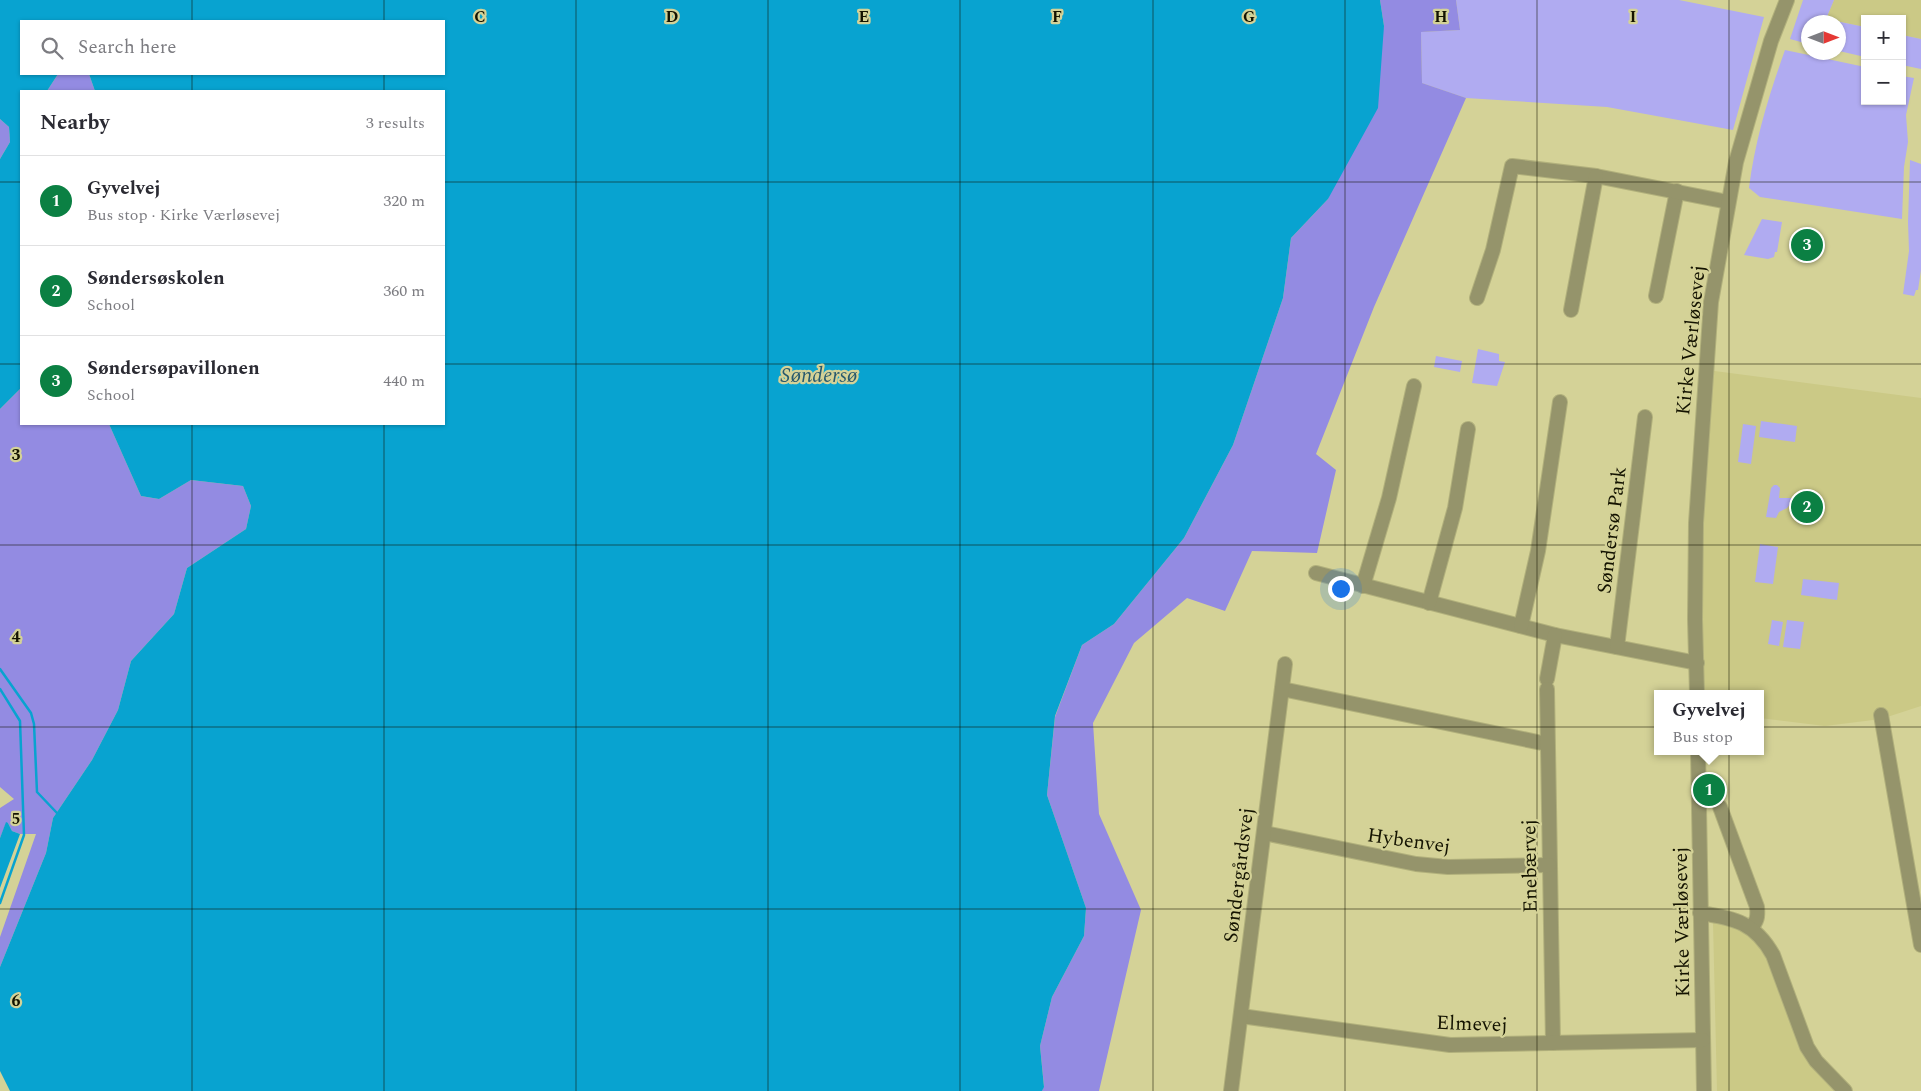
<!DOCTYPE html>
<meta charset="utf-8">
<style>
body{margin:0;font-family:Spectral,serif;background:#f7f7f7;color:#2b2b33}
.controls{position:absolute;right:15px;top:15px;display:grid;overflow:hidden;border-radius:0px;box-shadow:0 1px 4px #0004}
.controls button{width:45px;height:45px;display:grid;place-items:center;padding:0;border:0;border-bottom:1px solid #e1e1e2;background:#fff;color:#2b2b33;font:25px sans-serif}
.compass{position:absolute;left:1801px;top:15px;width:45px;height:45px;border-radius:50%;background:#fff;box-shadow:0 1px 4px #0004;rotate:90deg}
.you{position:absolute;left:1340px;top:588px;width:18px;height:18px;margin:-12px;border:4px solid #fff;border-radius:50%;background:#1a73e8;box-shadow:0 0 0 8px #1a73e833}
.badge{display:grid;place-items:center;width:32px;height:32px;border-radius:50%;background:#0b8043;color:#fff;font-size:16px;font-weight:700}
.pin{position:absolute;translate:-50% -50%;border:2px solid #fff;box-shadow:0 1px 5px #0006}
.popup{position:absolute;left:1654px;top:690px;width:110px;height:65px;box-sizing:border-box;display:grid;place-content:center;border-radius:0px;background:#fff;filter:drop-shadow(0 1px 4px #0005);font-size:16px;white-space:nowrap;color:#7c7c81}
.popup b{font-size:19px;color:#2b2b33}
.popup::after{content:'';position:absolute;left:50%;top:100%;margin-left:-10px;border:10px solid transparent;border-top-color:#fff}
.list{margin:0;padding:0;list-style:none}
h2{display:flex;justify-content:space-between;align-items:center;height:65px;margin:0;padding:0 20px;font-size:21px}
h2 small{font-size:16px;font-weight:400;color:#7c7c81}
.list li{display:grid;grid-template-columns:32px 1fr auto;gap:15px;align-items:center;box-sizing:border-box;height:90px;padding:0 20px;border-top:1px solid #e1e1e2}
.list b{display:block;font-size:19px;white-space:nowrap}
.list p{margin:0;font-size:16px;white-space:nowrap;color:#7c7c81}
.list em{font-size:16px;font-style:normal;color:#7c7c81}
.icon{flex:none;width:28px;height:28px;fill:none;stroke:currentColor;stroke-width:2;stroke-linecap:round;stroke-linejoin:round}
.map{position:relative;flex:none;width:1921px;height:1091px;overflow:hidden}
.search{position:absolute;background:#fff;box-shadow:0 1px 4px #0004;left:20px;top:20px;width:425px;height:55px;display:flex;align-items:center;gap:12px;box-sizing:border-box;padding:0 18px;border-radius:0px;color:#7c7c81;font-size:19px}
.panel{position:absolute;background:#fff;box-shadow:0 1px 4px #0004;left:20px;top:90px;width:425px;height:335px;border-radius:0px}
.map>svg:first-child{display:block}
</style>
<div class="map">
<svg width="1921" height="1091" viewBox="0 0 1921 1091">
<rect width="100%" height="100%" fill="#d4d297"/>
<!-- built -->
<g fill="#cbc986">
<polygon points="1834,0 1921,0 1921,39 1902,35 1902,19 1865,19 1865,27 1826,19"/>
<polygon points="1699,369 1921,398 1921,706 1881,719 1825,726 1760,718 1760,694 1697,694 1697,446"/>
<polygon points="1713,922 1729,924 1750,934 1769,958 1836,1091 1717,1091"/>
</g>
<!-- green -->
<g fill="#b0abf1">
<polygon points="1456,0 1679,0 1764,17 1733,130 1607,107 1466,98 1422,83 1421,32 1460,30"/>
<polygon points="1803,0 1834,0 1826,19 1865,27 1865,57 1839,51 1838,22 1808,22 1808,44 1790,39"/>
<polygon points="1902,35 1921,39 1921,69 1902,65"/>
<path d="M 1785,50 L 1865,67 L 1865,101 L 1902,101 L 1902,76 L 1914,78 L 1906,115 L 1908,142 L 1904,167 L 1902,219 L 1760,197 L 1749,188 C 1755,140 1769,95 1785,50 Z"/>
<polygon points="1910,160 1921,164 1921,270 1918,290 1916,290 1914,296 1903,294 1909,251 1908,222"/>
<polygon points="1762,219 1782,222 1777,252 1775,252 1774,257 1768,259 1744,255"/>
<polygon points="1478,349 1499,354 1499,361 1505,362 1497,386 1472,383"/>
<polygon points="1436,356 1462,361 1460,372 1434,367"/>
<polygon points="1761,421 1797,426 1795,442 1759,437"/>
<polygon points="1743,424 1756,426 1751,464 1738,462"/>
<polygon points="1774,485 1777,485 1780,488 1779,498 1791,498 1792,502 1787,508 1779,512 1776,518 1766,517 1771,488"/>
<polygon points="1760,544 1778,547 1773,584 1755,582"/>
<polygon points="1803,579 1839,583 1837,600 1801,595"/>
<polygon points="1772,620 1783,622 1779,646 1768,644"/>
<polygon points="1787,620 1804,622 1800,649 1783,647"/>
</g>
<!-- forest -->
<g fill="#938be2">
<polygon points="1380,0 1456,0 1460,30 1421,32 1422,83 1466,98 1374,307 1316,454 1336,470 1317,553 1252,551 1225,611 1187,598 1134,643 1093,723 1099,814 1141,910 1099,1091 1042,1091 1044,1086 1040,1046 1052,997 1084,936 1086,908 1047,795 1055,717 1082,645 1114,624 1184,538 1233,445 1283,298 1291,238 1328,199 1384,26"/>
<polygon points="58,74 89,74 95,91 47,91"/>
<polygon points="0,119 9,127 10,142 0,159"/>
<polygon points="21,388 21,424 109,424 141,496 159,499 191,480 243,486 251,506 246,529 187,568 174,614 131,661 118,710 92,760 53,818 46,853 0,967 0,937 36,834 20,834 12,831 8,823 6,823 0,838 0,808 14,799 0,787 0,409"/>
</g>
<!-- water -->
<g fill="#08a3d0">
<polygon points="0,0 1380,0 1384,26 1378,108 1328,199 1291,238 1283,298 1233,445 1184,538 1114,624 1082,645 1055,716 1047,795 1086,908 1084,936 1052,997 1040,1046 1044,1087 1042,1091 10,1091 0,1071 0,967 46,853 53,818 92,760 118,710 131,661 174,614 187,568 246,529 251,506 243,486 191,480 159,499 141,496 109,424 444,424 444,91 95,91 89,74 444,74 444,21 21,21 21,74 58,74 47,91 21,91 21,388 0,409 0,159 10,142 9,127 0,119"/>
<polygon points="6,822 8,823 12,831 20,834 0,888 0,838"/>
</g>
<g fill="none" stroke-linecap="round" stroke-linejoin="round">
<!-- stream -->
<g stroke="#08a3d0" stroke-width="2.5">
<polyline points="0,669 31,713 34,724 37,792 57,813"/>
<polyline points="0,689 20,721 24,835 0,903"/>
</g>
<defs>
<g id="minor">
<polyline points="1656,296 1677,191"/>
<polyline points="1477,298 1493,250 1512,166 1596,176 1728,202"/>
<polyline points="1571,310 1596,176"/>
<polyline points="1316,573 1555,635 1697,663"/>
<polyline points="1363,586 1389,498 1414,386"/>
<polyline points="1429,603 1455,508 1468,429"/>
<polyline points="1521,626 1538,551 1560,402"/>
<polyline points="1617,647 1645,417"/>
<polyline points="1547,679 1555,635"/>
<polyline points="1282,689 1547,744"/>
<polyline points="1547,689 1553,1043"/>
<polyline points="1697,694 1695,619 1696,523 1711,302 1736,162 1771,41 1787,0"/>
<polyline points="1881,715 1921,945"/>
<polyline points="1698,751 1704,1091"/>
<path d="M 1720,807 L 1757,907 C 1758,917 1757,921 1751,928"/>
<polyline points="1264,833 1416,864 1448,867 1549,865"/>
<path d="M 1700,913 C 1735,918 1755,923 1773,955 L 1807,1047 L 1816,1061 L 1845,1091"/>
<polyline points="1241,1016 1450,1045 1703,1040"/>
<polyline points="1231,1091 1285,664"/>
</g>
</defs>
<!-- minor casing -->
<use href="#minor" stroke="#b1b07c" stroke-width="16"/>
<!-- minor -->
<use href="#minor" stroke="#95946b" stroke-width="14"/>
</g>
<!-- grid -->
<path fill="none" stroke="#141300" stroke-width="1" stroke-opacity="0.55" d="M 192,0 L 192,21M 384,0 L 384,21M 576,0 L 576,1091M 768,0 L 768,1091M 960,0 L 960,1091M 1153,0 L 1153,1091M 1345,0 L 1345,1091M 1537,0 L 1537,1091M 1729,0 L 1729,1091M 192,74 L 192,91M 384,74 L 384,91M 0,182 L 21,182M 444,182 L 1921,182M 0,364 L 21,364M 444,364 L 1921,364M 192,424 L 192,1091M 384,424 L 384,1091M 0,545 L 1921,545M 0,727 L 1921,727M 0,909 L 1921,909"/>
<g text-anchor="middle" stroke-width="4.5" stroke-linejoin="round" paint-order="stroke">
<!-- street labels -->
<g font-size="20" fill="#141300" stroke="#d4d297">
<text transform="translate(1690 340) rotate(-84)" y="7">Kirke Værløsevej</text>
<text transform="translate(1611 530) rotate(-83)" y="7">Søndersø Park</text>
<text transform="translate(1409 840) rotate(8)" y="7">Hybenvej</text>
<text transform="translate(1529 866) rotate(-91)" y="7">Enebærvej</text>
<text transform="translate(1238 875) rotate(-83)" y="7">Søndergårdsvej</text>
<text transform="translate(1681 922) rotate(-91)" y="7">Kirke Værløsevej</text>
<text transform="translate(1472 1023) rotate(2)" y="7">Elmevej</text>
</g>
<!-- water labels -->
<g font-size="21" font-style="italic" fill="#27596d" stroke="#d4d297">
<text x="819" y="382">Søndersø</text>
</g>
</g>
<g font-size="16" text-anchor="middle" font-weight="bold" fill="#141300" stroke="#d4d297" stroke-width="4.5" stroke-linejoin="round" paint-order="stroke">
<text x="480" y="22">C</text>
<text x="672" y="22">D</text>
<text x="864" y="22">E</text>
<text x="1057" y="22">F</text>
<text x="1249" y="22">G</text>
<text x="1441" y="22">H</text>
<text x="1633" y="22">I</text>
<text x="16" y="460">3</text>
<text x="16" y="642">4</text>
<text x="16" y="824">5</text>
<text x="16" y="1006">6</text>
</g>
</svg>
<div class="controls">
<button>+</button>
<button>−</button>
</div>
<svg class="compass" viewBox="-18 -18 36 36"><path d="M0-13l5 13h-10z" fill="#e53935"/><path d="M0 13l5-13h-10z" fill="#7c7c81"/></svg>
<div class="you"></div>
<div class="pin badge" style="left:1709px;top:790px">1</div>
<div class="popup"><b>Gyvelvej</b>Bus stop</div>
<div class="pin badge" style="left:1807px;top:507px">2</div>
<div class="pin badge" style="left:1807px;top:245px">3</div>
<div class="search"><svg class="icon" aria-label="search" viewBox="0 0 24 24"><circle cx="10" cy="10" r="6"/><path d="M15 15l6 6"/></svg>Search here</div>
<section class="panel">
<h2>Nearby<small>3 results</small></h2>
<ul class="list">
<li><span class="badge">1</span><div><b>Gyvelvej</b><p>Bus stop · Kirke Værløsevej</p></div><em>320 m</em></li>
<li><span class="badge">2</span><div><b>Søndersøskolen</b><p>School</p></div><em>360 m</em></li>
<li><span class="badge">3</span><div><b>Søndersøpavillonen</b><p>School</p></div><em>440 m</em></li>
</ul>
</section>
</div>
